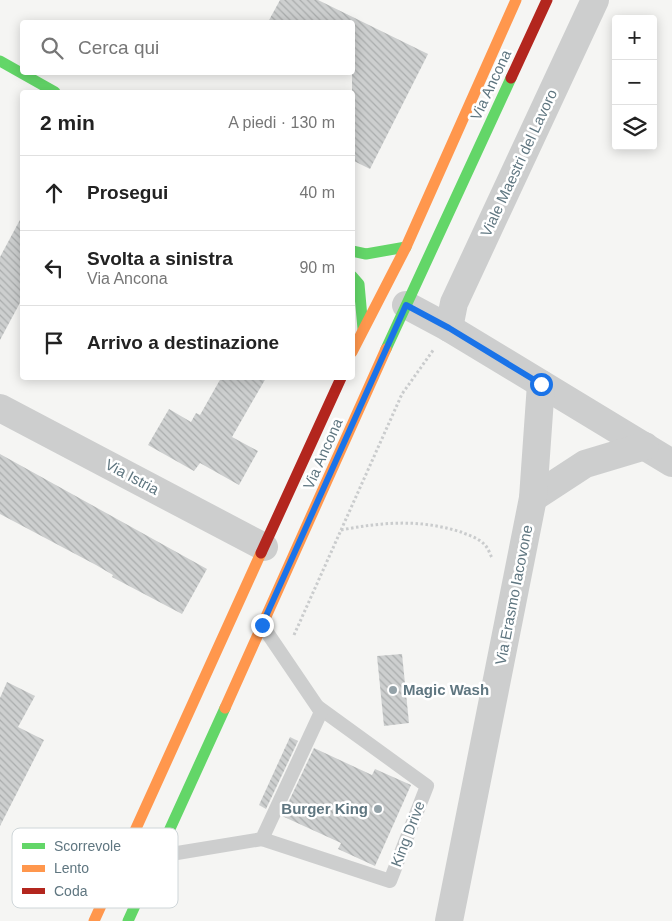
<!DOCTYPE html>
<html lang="it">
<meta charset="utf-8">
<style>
body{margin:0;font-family:Helvetica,sans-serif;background:#f2f2f2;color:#222}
.controls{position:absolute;right:15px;top:15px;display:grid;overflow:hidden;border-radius:5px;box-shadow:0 2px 12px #0003}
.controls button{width:45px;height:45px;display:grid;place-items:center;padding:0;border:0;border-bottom:1px solid #e0e0e0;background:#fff;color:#222;font:25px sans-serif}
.stop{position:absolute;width:15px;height:15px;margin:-11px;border:4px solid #1a73e8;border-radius:50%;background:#fff}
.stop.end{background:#1a73e8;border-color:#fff;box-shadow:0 1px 5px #0008}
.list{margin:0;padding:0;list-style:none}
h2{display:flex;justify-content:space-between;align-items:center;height:65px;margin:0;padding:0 20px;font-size:21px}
h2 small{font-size:16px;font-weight:400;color:#767676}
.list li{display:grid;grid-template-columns:32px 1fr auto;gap:15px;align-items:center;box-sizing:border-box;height:75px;padding:0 20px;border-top:1px solid #e0e0e0}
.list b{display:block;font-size:19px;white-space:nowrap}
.list p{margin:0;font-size:16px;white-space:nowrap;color:#767676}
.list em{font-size:16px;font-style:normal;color:#767676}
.icon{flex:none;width:28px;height:28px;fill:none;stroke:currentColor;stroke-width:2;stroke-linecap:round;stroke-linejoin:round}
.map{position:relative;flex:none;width:672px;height:921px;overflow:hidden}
.search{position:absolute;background:#fff;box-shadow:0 2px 12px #0003;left:20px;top:20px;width:335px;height:55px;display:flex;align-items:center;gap:12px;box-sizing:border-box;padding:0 18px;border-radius:5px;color:#767676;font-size:19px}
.panel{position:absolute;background:#fff;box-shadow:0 2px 12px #0003;left:20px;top:90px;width:335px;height:290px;border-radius:5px}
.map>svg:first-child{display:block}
</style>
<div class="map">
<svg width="672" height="921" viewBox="0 0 672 921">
<defs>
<pattern id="building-back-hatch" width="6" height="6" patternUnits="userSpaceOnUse" patternTransform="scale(1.25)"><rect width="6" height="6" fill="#cdcfcf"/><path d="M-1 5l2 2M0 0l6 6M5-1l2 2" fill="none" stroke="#aaadad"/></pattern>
</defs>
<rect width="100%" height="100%" fill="#f5f5f3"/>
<!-- building -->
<g fill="url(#building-back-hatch)">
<polygon points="280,0 318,0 428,54 370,169 352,160 352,22 268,22"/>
<polygon points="22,216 22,299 0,340 0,257"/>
<polygon points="221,378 266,378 232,437 258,451 239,485 200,463 194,471 148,445 169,409 191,422 196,413 200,415"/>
<polygon points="0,454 207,569 182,614 112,577 113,575 96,565 0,514"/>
<polygon points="402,654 409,723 384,726 377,656"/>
<polygon points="7,682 35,696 18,727 44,740 0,826 0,698"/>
<polygon points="290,737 298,741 266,809 259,805"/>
<polygon points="314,748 372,775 375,769 411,785 375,866 338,849 341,843 282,816"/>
</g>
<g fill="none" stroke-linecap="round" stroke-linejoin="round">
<!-- path -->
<g stroke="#cacccd" stroke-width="3" stroke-dasharray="2.5 2.5" stroke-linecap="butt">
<path d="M 341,530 C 383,522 420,519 461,532 C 468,535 479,538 485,545 C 488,548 490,554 492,558"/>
<polyline points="294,635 402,394 434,349"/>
</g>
<!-- lane -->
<g stroke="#cdcece" stroke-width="14">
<polyline points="262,839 390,881 427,786 318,707"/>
<polyline points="159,856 262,839 321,712 262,625"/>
</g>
<!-- street -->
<g stroke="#cdcece" stroke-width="28">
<polyline points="406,305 449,328 672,463"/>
<polyline points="449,328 454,303 595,0"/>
<polyline points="0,408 264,547"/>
<polyline points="533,498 585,464 645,446"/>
<polyline points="449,921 533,498 541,384"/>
</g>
<!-- fast -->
<g stroke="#63d668" stroke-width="11">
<polyline points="0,61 55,92"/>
<polyline points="352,251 366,254 406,247"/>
<polyline points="352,276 359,284 363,329"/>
<polyline points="386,349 511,78"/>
<polyline points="128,921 225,708"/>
</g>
<!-- slow -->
<g stroke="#ff974d" stroke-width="11">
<polyline points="352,352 406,247 516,0"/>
<polyline points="225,708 386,349"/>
<polyline points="94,921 261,553"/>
</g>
<!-- jam -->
<g stroke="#b3261e" stroke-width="11">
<polyline points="511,78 547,0"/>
<polyline points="261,553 341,378"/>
</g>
</g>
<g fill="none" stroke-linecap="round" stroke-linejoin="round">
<!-- route -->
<polyline stroke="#1a73e8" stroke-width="6" points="262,625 406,305 449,328 541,384"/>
</g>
<!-- markers -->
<g fill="#94a2a8" stroke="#fff" stroke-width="2">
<circle cx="393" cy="690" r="5"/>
<circle cx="378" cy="809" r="5"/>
</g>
<g text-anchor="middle" stroke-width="5" stroke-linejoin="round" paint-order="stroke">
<!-- street labels -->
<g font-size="15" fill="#5f7680" stroke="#fff">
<text transform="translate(491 85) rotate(-65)" y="5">Via Ancona</text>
<text transform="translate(519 163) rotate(-65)" y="5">Viale Maestri del Lavoro</text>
<text transform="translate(323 454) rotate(-66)" y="5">Via Ancona</text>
<text transform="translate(132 477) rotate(28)" y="5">Via Istria</text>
<text transform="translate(514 595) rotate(-79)" y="5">Via Erasmo Iacovone</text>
<text transform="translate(408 834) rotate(-69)" y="5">King Drive</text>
</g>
<!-- poi labels -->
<g font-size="15" font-weight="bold" fill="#5f7680" stroke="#fff" text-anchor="start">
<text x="403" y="695">Magic Wash</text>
<text x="368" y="814" text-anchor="end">Burger King</text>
</g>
</g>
<!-- legend -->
<rect x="12" y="828" width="166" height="80" rx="8" fill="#fff" stroke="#cfd6d9" stroke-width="1"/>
<rect x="22" y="843" width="23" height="6" fill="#63d668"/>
<rect x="22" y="865" width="23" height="7" fill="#ff974d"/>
<rect x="22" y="888" width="23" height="6" fill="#b3261e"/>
<g font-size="14" fill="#5f7680">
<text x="54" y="851">Scorrevole</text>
<text x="54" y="873">Lento</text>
<text x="54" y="896">Coda</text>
</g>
</svg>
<div class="controls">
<button>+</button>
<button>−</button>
<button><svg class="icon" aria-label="layers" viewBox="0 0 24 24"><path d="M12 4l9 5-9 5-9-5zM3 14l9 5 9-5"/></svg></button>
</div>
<div class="stop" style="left:541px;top:384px"></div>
<div class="stop end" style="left:262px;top:625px"></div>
<div class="search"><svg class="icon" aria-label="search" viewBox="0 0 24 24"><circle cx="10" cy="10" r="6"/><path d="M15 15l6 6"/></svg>Cerca qui</div>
<section class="panel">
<h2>2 min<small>A piedi · 130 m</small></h2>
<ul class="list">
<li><svg class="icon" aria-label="ahead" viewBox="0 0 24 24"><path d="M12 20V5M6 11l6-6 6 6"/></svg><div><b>Prosegui</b></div><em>40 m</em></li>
<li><svg class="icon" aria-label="left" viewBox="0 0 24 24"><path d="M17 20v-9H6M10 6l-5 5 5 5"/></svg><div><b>Svolta a sinistra</b><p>Via Ancona</p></div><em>90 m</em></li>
<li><svg class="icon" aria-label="arrive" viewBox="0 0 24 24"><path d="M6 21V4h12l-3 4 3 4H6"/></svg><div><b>Arrivo a destinazione</b></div></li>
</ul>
</section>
</div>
